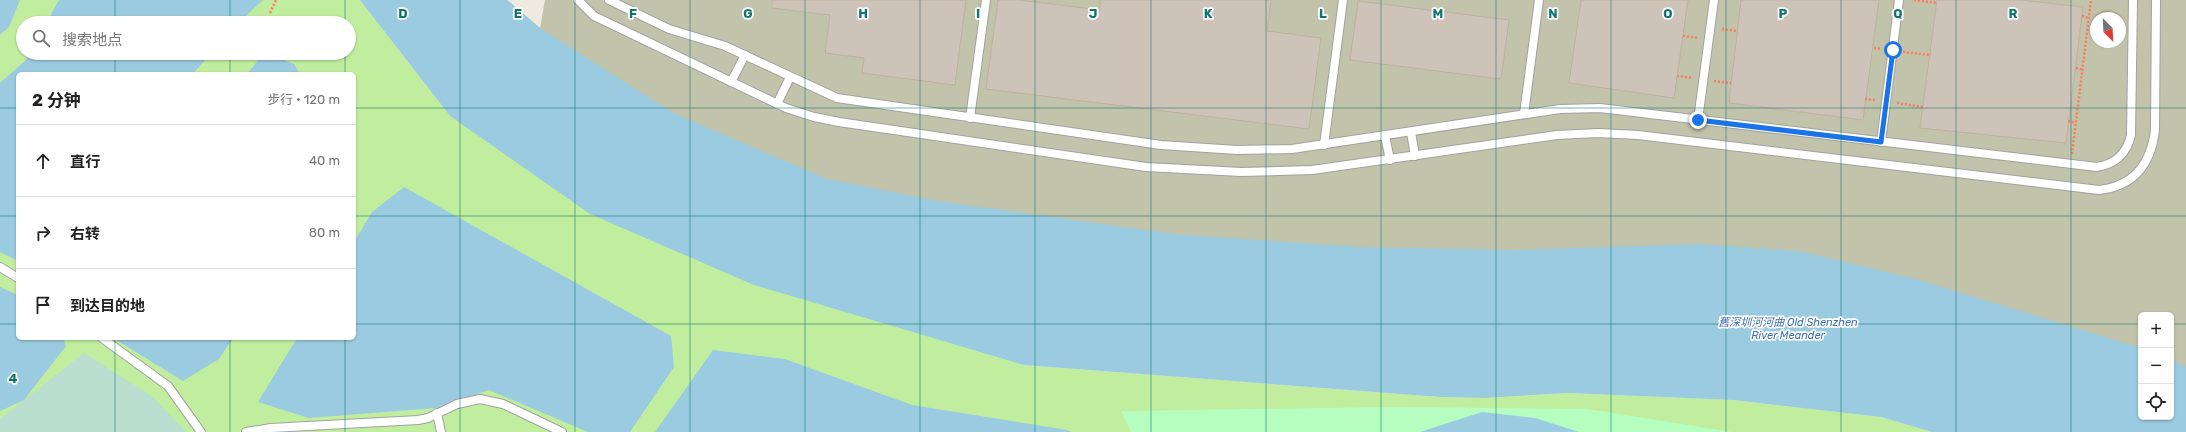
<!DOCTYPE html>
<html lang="zh">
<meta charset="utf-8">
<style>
body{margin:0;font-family:Rubik,"Noto Sans SC",sans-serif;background:#f6f6f6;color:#222}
.controls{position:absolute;right:12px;bottom:12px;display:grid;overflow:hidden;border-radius:6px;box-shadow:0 1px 3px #0004}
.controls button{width:36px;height:36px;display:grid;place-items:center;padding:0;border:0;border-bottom:1px solid #e0e0e0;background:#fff;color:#222;font:20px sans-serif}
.compass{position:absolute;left:2090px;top:12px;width:36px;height:36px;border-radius:50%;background:#fff;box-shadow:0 1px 3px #0004;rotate:156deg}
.stop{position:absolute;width:12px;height:12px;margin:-9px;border:3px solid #1a73e8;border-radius:50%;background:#fff}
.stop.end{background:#1a73e8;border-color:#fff;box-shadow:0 1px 4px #0008}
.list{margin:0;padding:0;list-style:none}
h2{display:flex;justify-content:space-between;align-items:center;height:52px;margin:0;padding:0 16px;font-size:17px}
h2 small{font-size:13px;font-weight:400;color:#767676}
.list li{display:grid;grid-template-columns:26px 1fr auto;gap:12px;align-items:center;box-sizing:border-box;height:72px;padding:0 16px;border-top:1px solid #e0e0e0}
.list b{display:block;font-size:15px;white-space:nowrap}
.list em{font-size:13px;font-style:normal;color:#767676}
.icon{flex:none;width:22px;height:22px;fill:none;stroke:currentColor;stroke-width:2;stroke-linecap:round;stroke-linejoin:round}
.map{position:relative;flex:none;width:2186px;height:432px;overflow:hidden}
.search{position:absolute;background:#fff;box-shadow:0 1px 3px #0004;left:16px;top:16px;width:340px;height:44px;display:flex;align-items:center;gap:10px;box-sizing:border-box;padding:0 14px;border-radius:22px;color:#767676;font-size:15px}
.panel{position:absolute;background:#fff;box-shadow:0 1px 3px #0004;left:16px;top:72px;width:340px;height:268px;border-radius:6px}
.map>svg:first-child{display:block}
</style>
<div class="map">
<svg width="2186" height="432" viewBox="0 0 2186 432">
<rect width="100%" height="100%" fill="#eeeadf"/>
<!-- construction -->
<path fill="#c1c3aa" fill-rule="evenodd" d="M 496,0 L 507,0 L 540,28 L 545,0 L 2186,0 L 2186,414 L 2171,410 L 2171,315 L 2141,315 L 2141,400 L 865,241 ZM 2096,18 L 2120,18 L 2120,42 L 2096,42 Z"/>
<!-- grass -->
<path fill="#c0ee9e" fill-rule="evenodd" d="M 0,0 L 360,0 L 450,116 L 1024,365 L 1440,397 L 1485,398 L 1567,393 L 1733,400 L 1881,417 L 1932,432 L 0,432 ZM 23,23 L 349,23 L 349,53 L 23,53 ZM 18,74 L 354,74 L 354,338 L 18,338 Z"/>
<!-- wetland -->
<polygon fill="#baded0" points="84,353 153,397 186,432 0,432 0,419"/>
<!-- park -->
<polygon fill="#b5fec0" points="1392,407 1587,409 1732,432 1131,432 1121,411"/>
<!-- water -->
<g fill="#9acbe0">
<polygon points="0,0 20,0 9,27 0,35"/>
<polygon points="59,0 263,0 238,23 46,23"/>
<polygon points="360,0 507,0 540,28 673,113 827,179 937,201 1174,234 1359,247 1518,250 1700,244 1799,251 1912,278 2141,348 2141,417 2171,417 2171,360 2186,367 2186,432 1932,432 1881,417 1733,400 1567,393 1485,398 1440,397 1024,365 754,285 590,214 450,116"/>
<polygon points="30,53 211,53 193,74 18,74 18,261 0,252 0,83 27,59"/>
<polygon points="264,53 294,64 300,74 247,74"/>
<polygon points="404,187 671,336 674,367 630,432 588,432 489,390 436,408 309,418 258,402 297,338 354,338 354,242 372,212"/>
<polygon points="0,287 18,295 18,338 63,338 66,346 24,400 0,411"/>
<polygon points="113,338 233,338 219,359 183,381"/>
<polygon points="713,350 785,359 912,405 1067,430 1071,432 655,432"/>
<polygon points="1482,412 1535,418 1579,432 1420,432"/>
</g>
<!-- building -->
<g fill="#cec3b8" stroke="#c0b0a0">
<polygon points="772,0 966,0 955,85 862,73 864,58 825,53 830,15 772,8"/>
<polygon points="998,0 1019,0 1100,10 1100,0 1271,0 1267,31 1321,38 1309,129 986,89"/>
<polygon points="1581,0 1688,0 1674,98 1569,83"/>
<polygon points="1741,0 1879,0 1863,120 1729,103"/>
<polygon points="1937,0 2021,0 2083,7 2066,143 1920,128"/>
<polygon points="1358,1 1509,20 1501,79 1350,60"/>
</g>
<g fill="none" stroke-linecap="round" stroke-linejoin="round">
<defs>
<g id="lane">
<path d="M 578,0 L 594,16 L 786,108 L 814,117 L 839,122 L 1146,167 L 1241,172 L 1312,170 L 1557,135 L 1598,133 L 1638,135 L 2099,190 C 2134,186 2151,164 2155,130 L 2156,0"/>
<path d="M 609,0 L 669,29 L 725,46 L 837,98 L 1161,145 L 1237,150 L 1292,149 L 1560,109 L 1600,108 L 2097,167 C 2116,164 2127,153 2131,135 L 2133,0"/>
<polyline points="731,82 745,55"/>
<polyline points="777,104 790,77"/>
<polyline points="1524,114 1539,0"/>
<polyline points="970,118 986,0"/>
<polyline points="1698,120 1714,0"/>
<polyline points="1411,132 1415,156"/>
<polyline points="1385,136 1390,160"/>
<polyline points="1881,142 1899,0"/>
<polyline points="1324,145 1343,0"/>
<polyline points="0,267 18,278"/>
<polyline points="102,338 168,386 201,432"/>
<polyline points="437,413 441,432"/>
<polyline points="246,432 271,428 418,420 428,418 457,404 480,399 503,404 562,432"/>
</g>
</defs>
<!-- lane casing -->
<use href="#lane" stroke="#a2a2a2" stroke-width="10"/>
<!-- path -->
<g stroke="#ff7a5e" stroke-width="2.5" stroke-dasharray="2 2" stroke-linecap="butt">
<polyline points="1914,0 1937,3"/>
<polyline points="270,13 276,0"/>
<polyline points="2082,16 2089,18"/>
<polyline points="1722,29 1737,31"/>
<polyline points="1683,36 1698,38"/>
<polyline points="1874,48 1882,49"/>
<polyline points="1903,52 1931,55"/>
<polyline points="2076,68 2083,70"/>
<polyline points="1677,76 1693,78"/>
<polyline points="1714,81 1731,83"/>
<polyline points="1865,99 1875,100"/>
<polyline points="1897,103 1923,107"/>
<polyline points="2068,121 2076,123"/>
<polyline points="2072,154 2091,0"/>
</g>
<!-- lane -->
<use href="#lane" stroke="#fff" stroke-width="8"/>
</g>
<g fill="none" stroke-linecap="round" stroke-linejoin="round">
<!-- route -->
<polyline stroke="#1a73e8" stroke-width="5" points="1698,120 1881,142 1893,50"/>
</g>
<!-- grid -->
<path fill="none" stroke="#0f766e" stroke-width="1" stroke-opacity="0.55" d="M 115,0 L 115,23M 230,0 L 230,23M 345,0 L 345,23M 460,0 L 460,432M 575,0 L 575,432M 690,0 L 690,432M 805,0 L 805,432M 920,0 L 920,432M 1035,0 L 1035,432M 1151,0 L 1151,432M 1266,0 L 1266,432M 1381,0 L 1381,432M 1496,0 L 1496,432M 1611,0 L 1611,432M 1726,0 L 1726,432M 1841,0 L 1841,432M 1956,0 L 1956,432M 2071,0 L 2071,432M 115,53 L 115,74M 230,53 L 230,74M 345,53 L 345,74M 0,108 L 18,108M 354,108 L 2186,108M 0,216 L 18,216M 354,216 L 2186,216M 0,324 L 18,324M 354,324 L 2141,324M 2171,324 L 2186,324M 115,338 L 115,432M 230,338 L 230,432M 345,338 L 345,432"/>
<g text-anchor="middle" stroke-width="3.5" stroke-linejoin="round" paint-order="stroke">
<!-- water labels -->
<g font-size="11" font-style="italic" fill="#3f71b2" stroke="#fff">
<text x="1788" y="326">舊深圳河河曲 Old Shenzhen<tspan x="1788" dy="13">River Meander</tspan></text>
</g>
</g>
<g font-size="13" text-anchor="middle" font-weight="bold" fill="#0f766e" stroke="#fff" stroke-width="3.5" stroke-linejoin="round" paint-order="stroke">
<text x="403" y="18">D</text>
<text x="518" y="18">E</text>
<text x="633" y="18">F</text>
<text x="748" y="18">G</text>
<text x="863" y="18">H</text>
<text x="978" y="18">I</text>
<text x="1093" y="18">J</text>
<text x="1208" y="18">K</text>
<text x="1323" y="18">L</text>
<text x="1438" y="18">M</text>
<text x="1553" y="18">N</text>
<text x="1668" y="18">O</text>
<text x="1783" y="18">P</text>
<text x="1898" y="18">Q</text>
<text x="2013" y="18">R</text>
<text x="13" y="383">4</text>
</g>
</svg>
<div class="controls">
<button>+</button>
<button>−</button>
<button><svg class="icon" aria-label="locate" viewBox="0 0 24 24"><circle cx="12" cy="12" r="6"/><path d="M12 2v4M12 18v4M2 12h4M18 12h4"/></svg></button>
</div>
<svg class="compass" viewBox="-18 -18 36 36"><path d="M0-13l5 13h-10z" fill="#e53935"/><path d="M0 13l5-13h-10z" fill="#767676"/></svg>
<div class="stop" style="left:1893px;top:50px"></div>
<div class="stop end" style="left:1698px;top:120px"></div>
<div class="search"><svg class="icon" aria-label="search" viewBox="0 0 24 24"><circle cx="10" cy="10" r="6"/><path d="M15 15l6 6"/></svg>搜索地点</div>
<section class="panel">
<h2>2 分钟<small>步行 · 120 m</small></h2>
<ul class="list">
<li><svg class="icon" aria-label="ahead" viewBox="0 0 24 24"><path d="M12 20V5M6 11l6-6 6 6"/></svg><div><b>直行</b></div><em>40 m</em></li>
<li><svg class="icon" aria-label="right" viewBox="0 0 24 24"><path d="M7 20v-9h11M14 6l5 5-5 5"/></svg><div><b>右转</b></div><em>80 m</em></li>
<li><svg class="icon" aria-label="arrive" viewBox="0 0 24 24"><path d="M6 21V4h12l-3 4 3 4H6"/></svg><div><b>到达目的地</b></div></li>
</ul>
</section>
</div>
